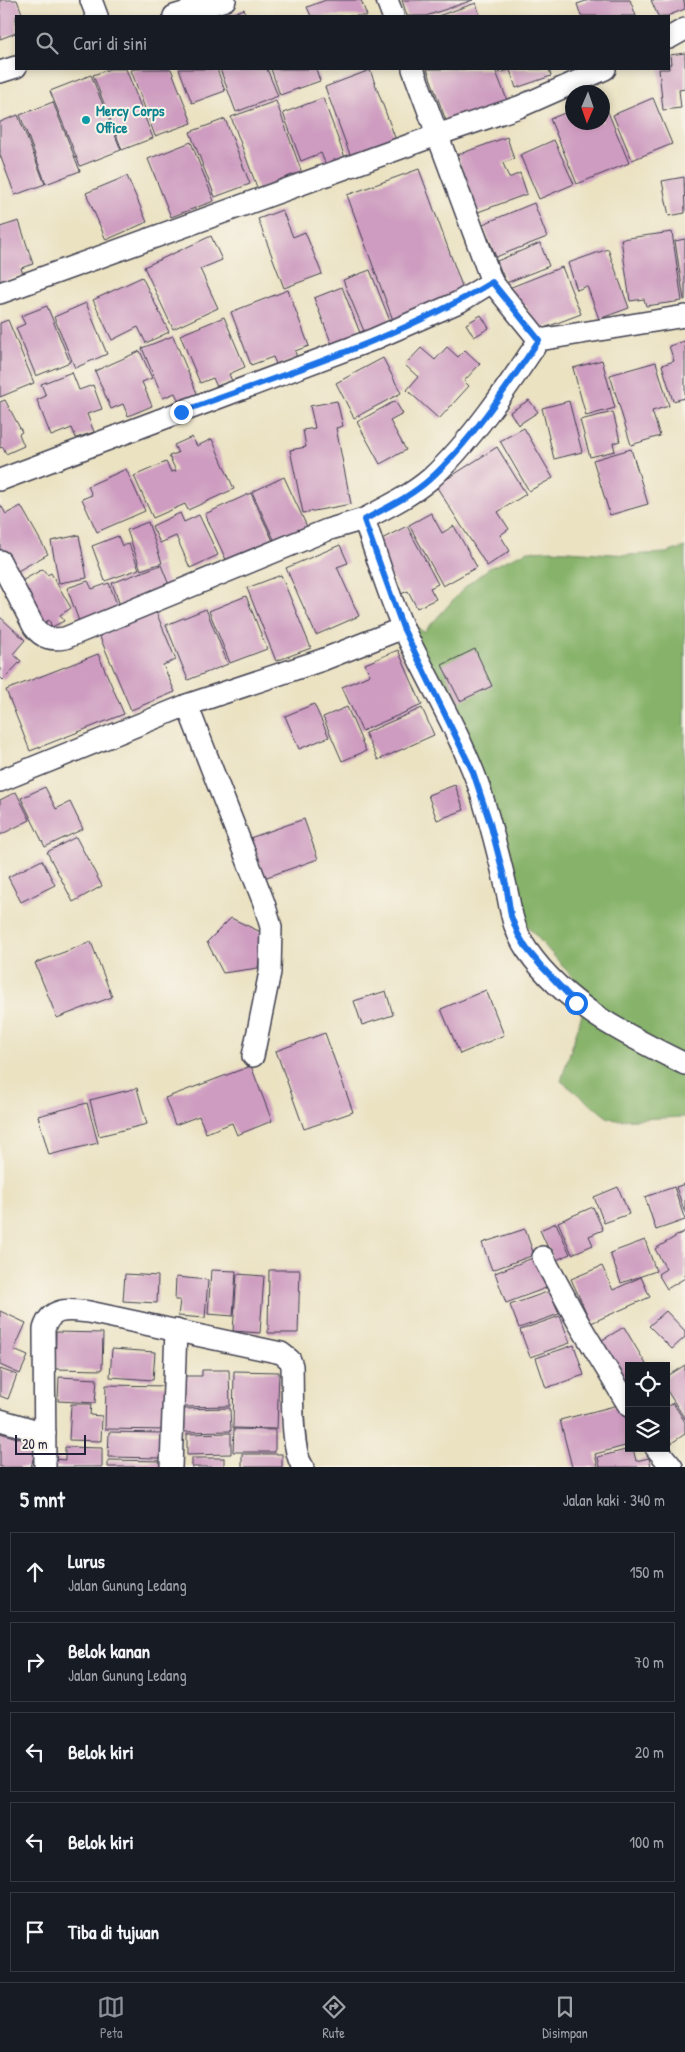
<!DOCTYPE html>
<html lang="id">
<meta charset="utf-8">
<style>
body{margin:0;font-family:"Patrick Hand",sans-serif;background:#20242c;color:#f1f3f6}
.controls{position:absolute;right:15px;bottom:15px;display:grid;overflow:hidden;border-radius:0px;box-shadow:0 2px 8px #0003}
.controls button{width:45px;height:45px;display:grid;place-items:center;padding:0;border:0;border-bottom:1px solid #363941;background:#171b24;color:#f1f3f6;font:25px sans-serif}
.compass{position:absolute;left:565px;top:85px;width:45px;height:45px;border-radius:50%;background:#171b24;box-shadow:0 2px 8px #0003;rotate:182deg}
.scale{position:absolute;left:15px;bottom:12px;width:71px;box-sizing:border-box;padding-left:5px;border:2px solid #22223b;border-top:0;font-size:14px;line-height:18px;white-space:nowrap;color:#22223b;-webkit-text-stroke:4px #f7f3e8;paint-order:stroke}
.stop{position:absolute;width:15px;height:15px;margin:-11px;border:4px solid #1a73e8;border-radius:50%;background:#fff}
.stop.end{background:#1a73e8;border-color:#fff;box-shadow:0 1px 5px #0008}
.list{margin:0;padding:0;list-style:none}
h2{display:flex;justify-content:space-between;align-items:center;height:65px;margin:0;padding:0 20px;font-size:21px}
h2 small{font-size:16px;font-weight:400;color:#9ea1a6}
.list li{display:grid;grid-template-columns:32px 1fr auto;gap:15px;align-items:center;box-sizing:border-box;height:80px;margin:0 10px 10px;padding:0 10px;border:1px solid #363941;border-radius:0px}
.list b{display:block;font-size:19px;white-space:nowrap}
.list p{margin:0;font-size:16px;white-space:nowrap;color:#9ea1a6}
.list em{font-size:16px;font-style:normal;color:#9ea1a6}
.icon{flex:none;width:28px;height:28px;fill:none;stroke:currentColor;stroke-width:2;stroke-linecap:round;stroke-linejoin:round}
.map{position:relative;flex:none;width:685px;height:1467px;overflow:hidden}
.search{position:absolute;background:#171b24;box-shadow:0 2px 8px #0003;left:15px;right:15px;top:15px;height:55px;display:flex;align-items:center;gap:12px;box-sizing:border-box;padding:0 18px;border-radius:0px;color:#9ea1a6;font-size:19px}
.sheet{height:515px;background:#171b24}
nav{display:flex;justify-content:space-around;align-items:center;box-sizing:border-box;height:70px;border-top:1px solid #363941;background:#171b24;font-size:14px;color:#9ea1a6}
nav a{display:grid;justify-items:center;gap:2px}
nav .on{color:#8c9099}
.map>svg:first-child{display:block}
</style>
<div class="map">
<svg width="685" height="1467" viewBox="0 0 685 1467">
<rect width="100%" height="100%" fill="#f7f3e8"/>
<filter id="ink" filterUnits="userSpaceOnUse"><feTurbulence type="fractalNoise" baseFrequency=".02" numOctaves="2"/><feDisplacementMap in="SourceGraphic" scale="10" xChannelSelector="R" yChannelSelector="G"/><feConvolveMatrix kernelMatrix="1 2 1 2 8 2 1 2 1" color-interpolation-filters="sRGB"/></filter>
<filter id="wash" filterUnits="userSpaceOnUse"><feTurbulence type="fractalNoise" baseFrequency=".0096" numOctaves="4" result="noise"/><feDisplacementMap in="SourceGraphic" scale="20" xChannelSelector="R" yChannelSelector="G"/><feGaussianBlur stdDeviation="1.12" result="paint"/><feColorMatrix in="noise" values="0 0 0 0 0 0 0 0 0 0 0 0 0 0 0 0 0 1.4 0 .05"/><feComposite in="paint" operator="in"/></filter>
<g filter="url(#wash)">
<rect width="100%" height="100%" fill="#ebe2c2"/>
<!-- forest -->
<polygon fill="#86b269" stroke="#546a52" points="685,547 685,1117 616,1120 607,1117 561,1081 588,995 524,922 406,620 424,632 466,586 489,568 528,551 553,550 628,555 666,553"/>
<g id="blocks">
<!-- building -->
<g fill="#ce9cc0">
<polygon points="0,0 17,0 23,16 16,16 16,33 0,39"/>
<polygon points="326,0 361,0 367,16 311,16 307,7"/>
<polygon points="402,0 473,0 426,16 407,16"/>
<polygon points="589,0 630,0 636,16 581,16 577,4"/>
<polygon points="651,0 684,0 685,9 667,16 658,16"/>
<polygon points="476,3 480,16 438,16"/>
<polygon points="244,9 246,16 226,16"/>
<polygon points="685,53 685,89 679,90 681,108 663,110 659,69 669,69 669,64 671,64 670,55"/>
<polygon points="110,69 126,69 153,138 122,150 93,75"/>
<polygon points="135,69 171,69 192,123 155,136 131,70"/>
<polygon points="179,69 217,69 225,91 192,103"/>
<polygon points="220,69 267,69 278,96 236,112"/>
<polygon points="271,69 316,69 320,81 280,95"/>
<polygon points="427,69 495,69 509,105 448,126"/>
<polygon points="497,69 549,69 551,76 516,88 510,70 499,73"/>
<polygon points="370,70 397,143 352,160 325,87"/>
<polygon points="91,75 121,150 80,166 50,91"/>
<polygon points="323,98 347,163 328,170 321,153 301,161 283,113"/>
<polygon points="653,98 672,144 632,160 613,115"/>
<polygon points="603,100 629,163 577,184 550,119 572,110 572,122 602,122"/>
<polygon points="276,101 302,173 258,190 231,117"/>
<polygon points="53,102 80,171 46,184 20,115"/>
<polygon points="18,115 45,184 15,195 0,155 0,122"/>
<polygon points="225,119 250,184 215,197 190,132"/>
<polygon points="507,137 514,159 503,163 509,178 520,173 527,194 478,212 457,155"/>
<polygon points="554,140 574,184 539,199 520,155"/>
<polygon points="191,142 214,201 171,217 148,159"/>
<polygon points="419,169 466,297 394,323 347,195"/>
<polygon points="127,176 147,222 106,240 86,193"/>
<polygon points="684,177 685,213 669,216 662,181"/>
<polygon points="534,203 547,237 496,257 483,224"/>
<polygon points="282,210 293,237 305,232 322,274 284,288 258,219"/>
<polygon points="19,221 33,264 21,268 23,274 0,282 0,227"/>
<polygon points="672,232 682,301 646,306 644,299 630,301 621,239"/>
<polygon points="211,236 222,260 200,269 218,308 173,329 144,267"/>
<polygon points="685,239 685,300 684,300 675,241"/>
<polygon points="540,243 549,266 506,283 497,261"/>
<polygon points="608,249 629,308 599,319 587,286 577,290 568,263"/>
<polygon points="562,267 581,314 536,331 526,305 517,308 509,288"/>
<polygon points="370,270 392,326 366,336 343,280"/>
<polygon points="142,277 169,332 146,343 138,327 112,340 93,300"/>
<polygon points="342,287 362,338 334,350 314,298"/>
<polygon points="288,290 309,346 295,351 297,358 277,366 273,357 251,365 231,312"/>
<polygon points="86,303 107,354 75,368 54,317"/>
<polygon points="47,306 70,362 36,376 16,328 25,324 21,316"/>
<polygon points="481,315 489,328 474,337 466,324"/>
<polygon points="224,317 245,367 229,374 232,381 217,387 213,378 200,383 180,335"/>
<polygon points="8,320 34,383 0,397 0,323"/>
<polygon points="173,336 199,398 181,406 175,393 163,398 142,348"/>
<polygon points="685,341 685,398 673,401 662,365 674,361 669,346"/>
<polygon points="447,347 458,357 465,350 480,364 464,381 469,386 439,419 407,390 418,377 405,365 421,348 435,360"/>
<polygon points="140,351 152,378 142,382 152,406 128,416 123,404 111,409 95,371"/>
<polygon points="383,358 401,393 354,418 336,383"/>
<polygon points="602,360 615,408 586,416 573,368"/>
<polygon points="656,362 669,406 652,411 660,436 631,445 610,375"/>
<polygon points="72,372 79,390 93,385 102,409 87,414 94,432 76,438 72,428 51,436 37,400 46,396 41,384"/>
<polygon points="5,400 22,432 19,434 24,446 6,454 3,447 0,448 0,402"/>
<polygon points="529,400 538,412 518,425 510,412"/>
<polygon points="337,401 343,426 336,428 351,504 303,513 290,450 306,447 303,430 315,428 310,406"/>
<polygon points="395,401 403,414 390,421 406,450 380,464 357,422"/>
<polygon points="569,401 582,452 554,459 542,408"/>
<polygon points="613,412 620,441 613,443 615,451 590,457 580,420"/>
<polygon points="524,428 553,478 529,491 500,441"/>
<polygon points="192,437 197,446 212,439 234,489 188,510 185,504 153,518 134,476 166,462 171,472 176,471 169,456 178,453 174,445"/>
<polygon points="497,447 526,494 498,512 509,529 500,535 510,551 487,566 436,486"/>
<polygon points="631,449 648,504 610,515 593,460"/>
<polygon points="126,469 145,511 97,532 82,499 92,495 88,486"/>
<polygon points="284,477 309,531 277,546 252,492"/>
<polygon points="251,493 274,543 228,564 205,514"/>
<polygon points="0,504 6,514 21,506 48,554 14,573 0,549"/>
<polygon points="180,513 184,522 199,515 218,555 190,568 176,536 160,543 152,526"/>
<polygon points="431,513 442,533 454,526 477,567 443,586 409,525"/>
<polygon points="148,522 162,563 141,570 127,530"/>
<polygon points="407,526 438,584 430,588 436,599 417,608 408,591 401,594 374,543"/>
<polygon points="79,535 87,578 59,583 51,541"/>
<polygon points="118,536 122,546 129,544 139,569 105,581 92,546"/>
<polygon points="340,545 348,563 337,567 359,616 316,635 286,568"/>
<polygon points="161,565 171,590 121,608 112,583"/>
<polygon points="43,569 47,575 51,573 71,608 60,615 64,621 52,627 49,620 42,624 18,583"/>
<polygon points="281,575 311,648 276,661 247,588"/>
<polygon points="88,581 92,589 109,583 119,610 80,624 67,588"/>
<polygon points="246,596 267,649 230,663 209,611"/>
<polygon points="206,609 228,664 188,680 166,625"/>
<polygon points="156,612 176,660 163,665 175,692 131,710 99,635"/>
<polygon points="0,617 25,640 13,654 21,661 3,680 0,677"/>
<polygon points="475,649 492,686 460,701 442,665"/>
<polygon points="398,650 422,705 362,731 342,687 370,675 365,664"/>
<polygon points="98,654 124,714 30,751 6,690"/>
<polygon points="314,704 329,737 299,749 285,716"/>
<polygon points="347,707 366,751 342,761 323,717"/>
<polygon points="422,708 434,735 378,760 365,733"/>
<polygon points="455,785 464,810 437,820 428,795"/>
<polygon points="45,787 56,809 70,802 83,829 45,847 21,798"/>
<polygon points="16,792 30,820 0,835 0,800"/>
<polygon points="304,819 318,859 264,878 250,838"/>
<polygon points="76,837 102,886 73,902 47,852"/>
<polygon points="42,860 55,885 21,902 8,877"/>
<polygon points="231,918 263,933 258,968 223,973 207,942"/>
<polygon points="91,942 112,997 57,1018 35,963"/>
<polygon points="486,990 504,1035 460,1054 441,1009"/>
<polygon points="386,991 393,1015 362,1025 354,1001"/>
<polygon points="325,1033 353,1112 304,1129 276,1051"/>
<polygon points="251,1066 272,1121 237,1135 232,1123 206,1133 199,1116 175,1125 165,1098"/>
<polygon points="137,1088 147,1124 99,1136 90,1100"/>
<polygon points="87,1103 98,1143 49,1155 38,1116"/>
<polygon points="685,1184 685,1213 676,1187"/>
<polygon points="618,1187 629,1214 604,1223 594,1197"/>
<polygon points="674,1187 685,1220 656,1230 645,1197"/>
<polygon points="593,1207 603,1230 589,1236 593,1245 572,1254 558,1222"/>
<polygon points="556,1223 570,1254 554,1261 540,1230"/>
<polygon points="525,1229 534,1255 492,1270 482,1243"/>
<polygon points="685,1231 685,1278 667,1289 658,1274 666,1269 655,1249"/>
<polygon points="645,1240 656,1271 621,1283 610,1253"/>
<polygon points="535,1257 546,1288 506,1303 495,1273"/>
<polygon points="602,1266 613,1290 641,1277 650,1297 591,1323 571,1279"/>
<polygon points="211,1270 236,1271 233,1316 208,1314"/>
<polygon points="269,1270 300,1270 298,1333 268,1333"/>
<polygon points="125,1274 158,1276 157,1303 123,1301"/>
<polygon points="237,1274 264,1276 260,1333 233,1331"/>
<polygon points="176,1277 208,1280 205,1318 178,1316 180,1300 175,1300"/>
<polygon points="550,1291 559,1314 519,1328 510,1305"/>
<polygon points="0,1311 26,1323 14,1350 28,1356 20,1374 0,1365"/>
<polygon points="666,1311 685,1331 685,1337 672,1349 649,1326"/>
<polygon points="560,1316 570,1343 530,1357 520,1330"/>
<polygon points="624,1327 647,1366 629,1366 629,1382 620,1388 594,1345"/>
<polygon points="56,1332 103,1333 102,1370 55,1369"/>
<polygon points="574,1345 584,1375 546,1388 536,1358"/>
<polygon points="112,1349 155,1352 153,1380 110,1377"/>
<polygon points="685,1365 685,1419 666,1389 666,1377"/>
<polygon points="0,1369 17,1375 8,1399 0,1396"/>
<polygon points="202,1370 229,1370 230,1406 183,1407 183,1376 202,1376"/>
<polygon points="234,1371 279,1372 277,1429 233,1428"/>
<polygon points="59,1377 97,1379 95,1403 58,1401"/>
<polygon points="106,1385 168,1386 167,1430 105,1429"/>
<polygon points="673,1403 685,1422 685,1434 667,1446 666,1407"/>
<polygon points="71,1404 91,1404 90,1415 102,1416 101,1441 69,1440"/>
<polygon points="622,1404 629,1429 629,1445 595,1454 598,1467 572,1467 560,1420"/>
<polygon points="230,1408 231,1431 182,1432 181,1409"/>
<polygon points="234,1429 275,1430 275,1452 233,1452"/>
<polygon points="109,1432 162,1433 162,1458 108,1457"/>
<polygon points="0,1433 37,1444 31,1467 0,1467"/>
<polygon points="231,1433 231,1454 187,1455 187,1434"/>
<polygon points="65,1447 102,1448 102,1467 53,1467 53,1459 65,1460"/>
<polygon points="633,1448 636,1461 649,1458 651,1467 600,1467 598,1457"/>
<rect x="242" y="1454" width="40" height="13"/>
<rect x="192" y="1458" width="32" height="9"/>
<polygon points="108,1460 162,1461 162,1467 108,1467"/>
</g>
</g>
</g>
<g filter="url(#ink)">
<use href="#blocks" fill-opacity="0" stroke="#403f4f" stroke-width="1"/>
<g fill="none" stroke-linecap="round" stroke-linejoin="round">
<defs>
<g id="street">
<polyline points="91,0 97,16"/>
<polyline points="387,0 393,16"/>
<polyline points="174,16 225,0"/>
<polyline points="669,38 685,29"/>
<polyline points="0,72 16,67"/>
<polyline points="492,282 539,340"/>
<polyline points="0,293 437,135 519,107 605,69"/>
<path d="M 685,316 L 539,340 C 510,384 469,444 430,479 C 410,496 387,507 364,519 C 377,556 388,595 404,630 C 428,680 459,732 478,784 C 489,816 497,849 505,882 C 511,908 511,926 527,950 C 566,1006 626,1035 685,1064"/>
<polyline points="0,480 372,340 459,302 492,282 413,69"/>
<path d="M 0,561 L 34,627 C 43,639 52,640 65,638 L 327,530 L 364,519"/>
<polyline points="187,705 264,903 271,927 270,972 253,1056"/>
<polyline points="0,781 187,705 322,660 403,628"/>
<polyline points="543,1257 578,1322 629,1406"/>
<polyline points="0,1420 45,1433"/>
<polyline points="656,1448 672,1467"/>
<path d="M 45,1467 L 44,1329 C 51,1306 69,1310 89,1312 L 281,1353 L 290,1360 L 292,1366 C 293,1389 290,1450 303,1467"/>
<polyline points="171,1467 176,1330"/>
</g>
</defs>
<!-- street casing -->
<use href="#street" stroke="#403f4f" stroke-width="24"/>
<!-- street -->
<use href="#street" stroke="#fff" stroke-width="21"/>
</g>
</g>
<g fill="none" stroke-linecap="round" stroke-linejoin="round" filter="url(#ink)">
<!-- route -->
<path stroke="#1a73e8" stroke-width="6" d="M 181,412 C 284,374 398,339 492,282 L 539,340 C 509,384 469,444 430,479 C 410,497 387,507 364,520 L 403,628 L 473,772 L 490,823 L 506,884 L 511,916 L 518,934 L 527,949 L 541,966 L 576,1003"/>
</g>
<!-- markers -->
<circle fill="#0f9aa8" stroke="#f7f3e8" stroke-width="2" cx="86" cy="120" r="5"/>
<g text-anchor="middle" stroke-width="4" stroke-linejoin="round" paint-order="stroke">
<!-- culture labels -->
<g font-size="15" font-weight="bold" fill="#0d838f" stroke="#f7f3e8" text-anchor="start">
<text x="96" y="116">Mercy Corps<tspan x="96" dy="17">Office</tspan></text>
</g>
</g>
</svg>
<div class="controls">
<button><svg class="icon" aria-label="locate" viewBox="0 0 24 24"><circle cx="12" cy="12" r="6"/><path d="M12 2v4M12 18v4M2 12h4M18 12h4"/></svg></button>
<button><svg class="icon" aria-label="layers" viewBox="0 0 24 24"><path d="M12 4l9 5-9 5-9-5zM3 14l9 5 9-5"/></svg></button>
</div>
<svg class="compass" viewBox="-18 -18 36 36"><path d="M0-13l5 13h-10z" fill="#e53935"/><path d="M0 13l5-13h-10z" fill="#9ea1a6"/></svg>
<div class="scale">20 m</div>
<div class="stop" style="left:576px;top:1003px"></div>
<div class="stop end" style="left:181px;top:412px"></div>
<div class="search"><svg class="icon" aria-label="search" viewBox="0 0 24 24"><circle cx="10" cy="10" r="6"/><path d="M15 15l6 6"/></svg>Cari di sini</div>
</div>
<section class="sheet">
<h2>5 mnt<small>Jalan kaki · 340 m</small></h2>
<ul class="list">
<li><svg class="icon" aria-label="ahead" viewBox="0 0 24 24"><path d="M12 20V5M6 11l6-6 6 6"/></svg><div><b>Lurus</b><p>Jalan Gunung Ledang</p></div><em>150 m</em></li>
<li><svg class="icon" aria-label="right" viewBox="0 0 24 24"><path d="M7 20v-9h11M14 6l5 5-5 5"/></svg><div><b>Belok kanan</b><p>Jalan Gunung Ledang</p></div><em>70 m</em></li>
<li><svg class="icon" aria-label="left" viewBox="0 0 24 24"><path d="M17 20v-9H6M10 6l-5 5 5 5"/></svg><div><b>Belok kiri</b></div><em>20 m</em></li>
<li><svg class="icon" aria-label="left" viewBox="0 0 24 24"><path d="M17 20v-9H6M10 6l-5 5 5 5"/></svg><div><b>Belok kiri</b></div><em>100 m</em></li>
<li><svg class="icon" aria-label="arrive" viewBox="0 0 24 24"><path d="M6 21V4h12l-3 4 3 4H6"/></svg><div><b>Tiba di tujuan</b></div></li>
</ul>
</section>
<nav>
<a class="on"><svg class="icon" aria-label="map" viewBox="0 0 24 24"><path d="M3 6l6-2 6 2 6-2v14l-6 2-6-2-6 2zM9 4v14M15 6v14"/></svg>Peta</a>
<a><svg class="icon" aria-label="directions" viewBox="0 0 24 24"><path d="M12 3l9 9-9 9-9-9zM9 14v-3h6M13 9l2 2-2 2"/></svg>Rute</a>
<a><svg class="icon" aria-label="saved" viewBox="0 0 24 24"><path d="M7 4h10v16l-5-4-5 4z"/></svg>Disimpan</a>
</nav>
